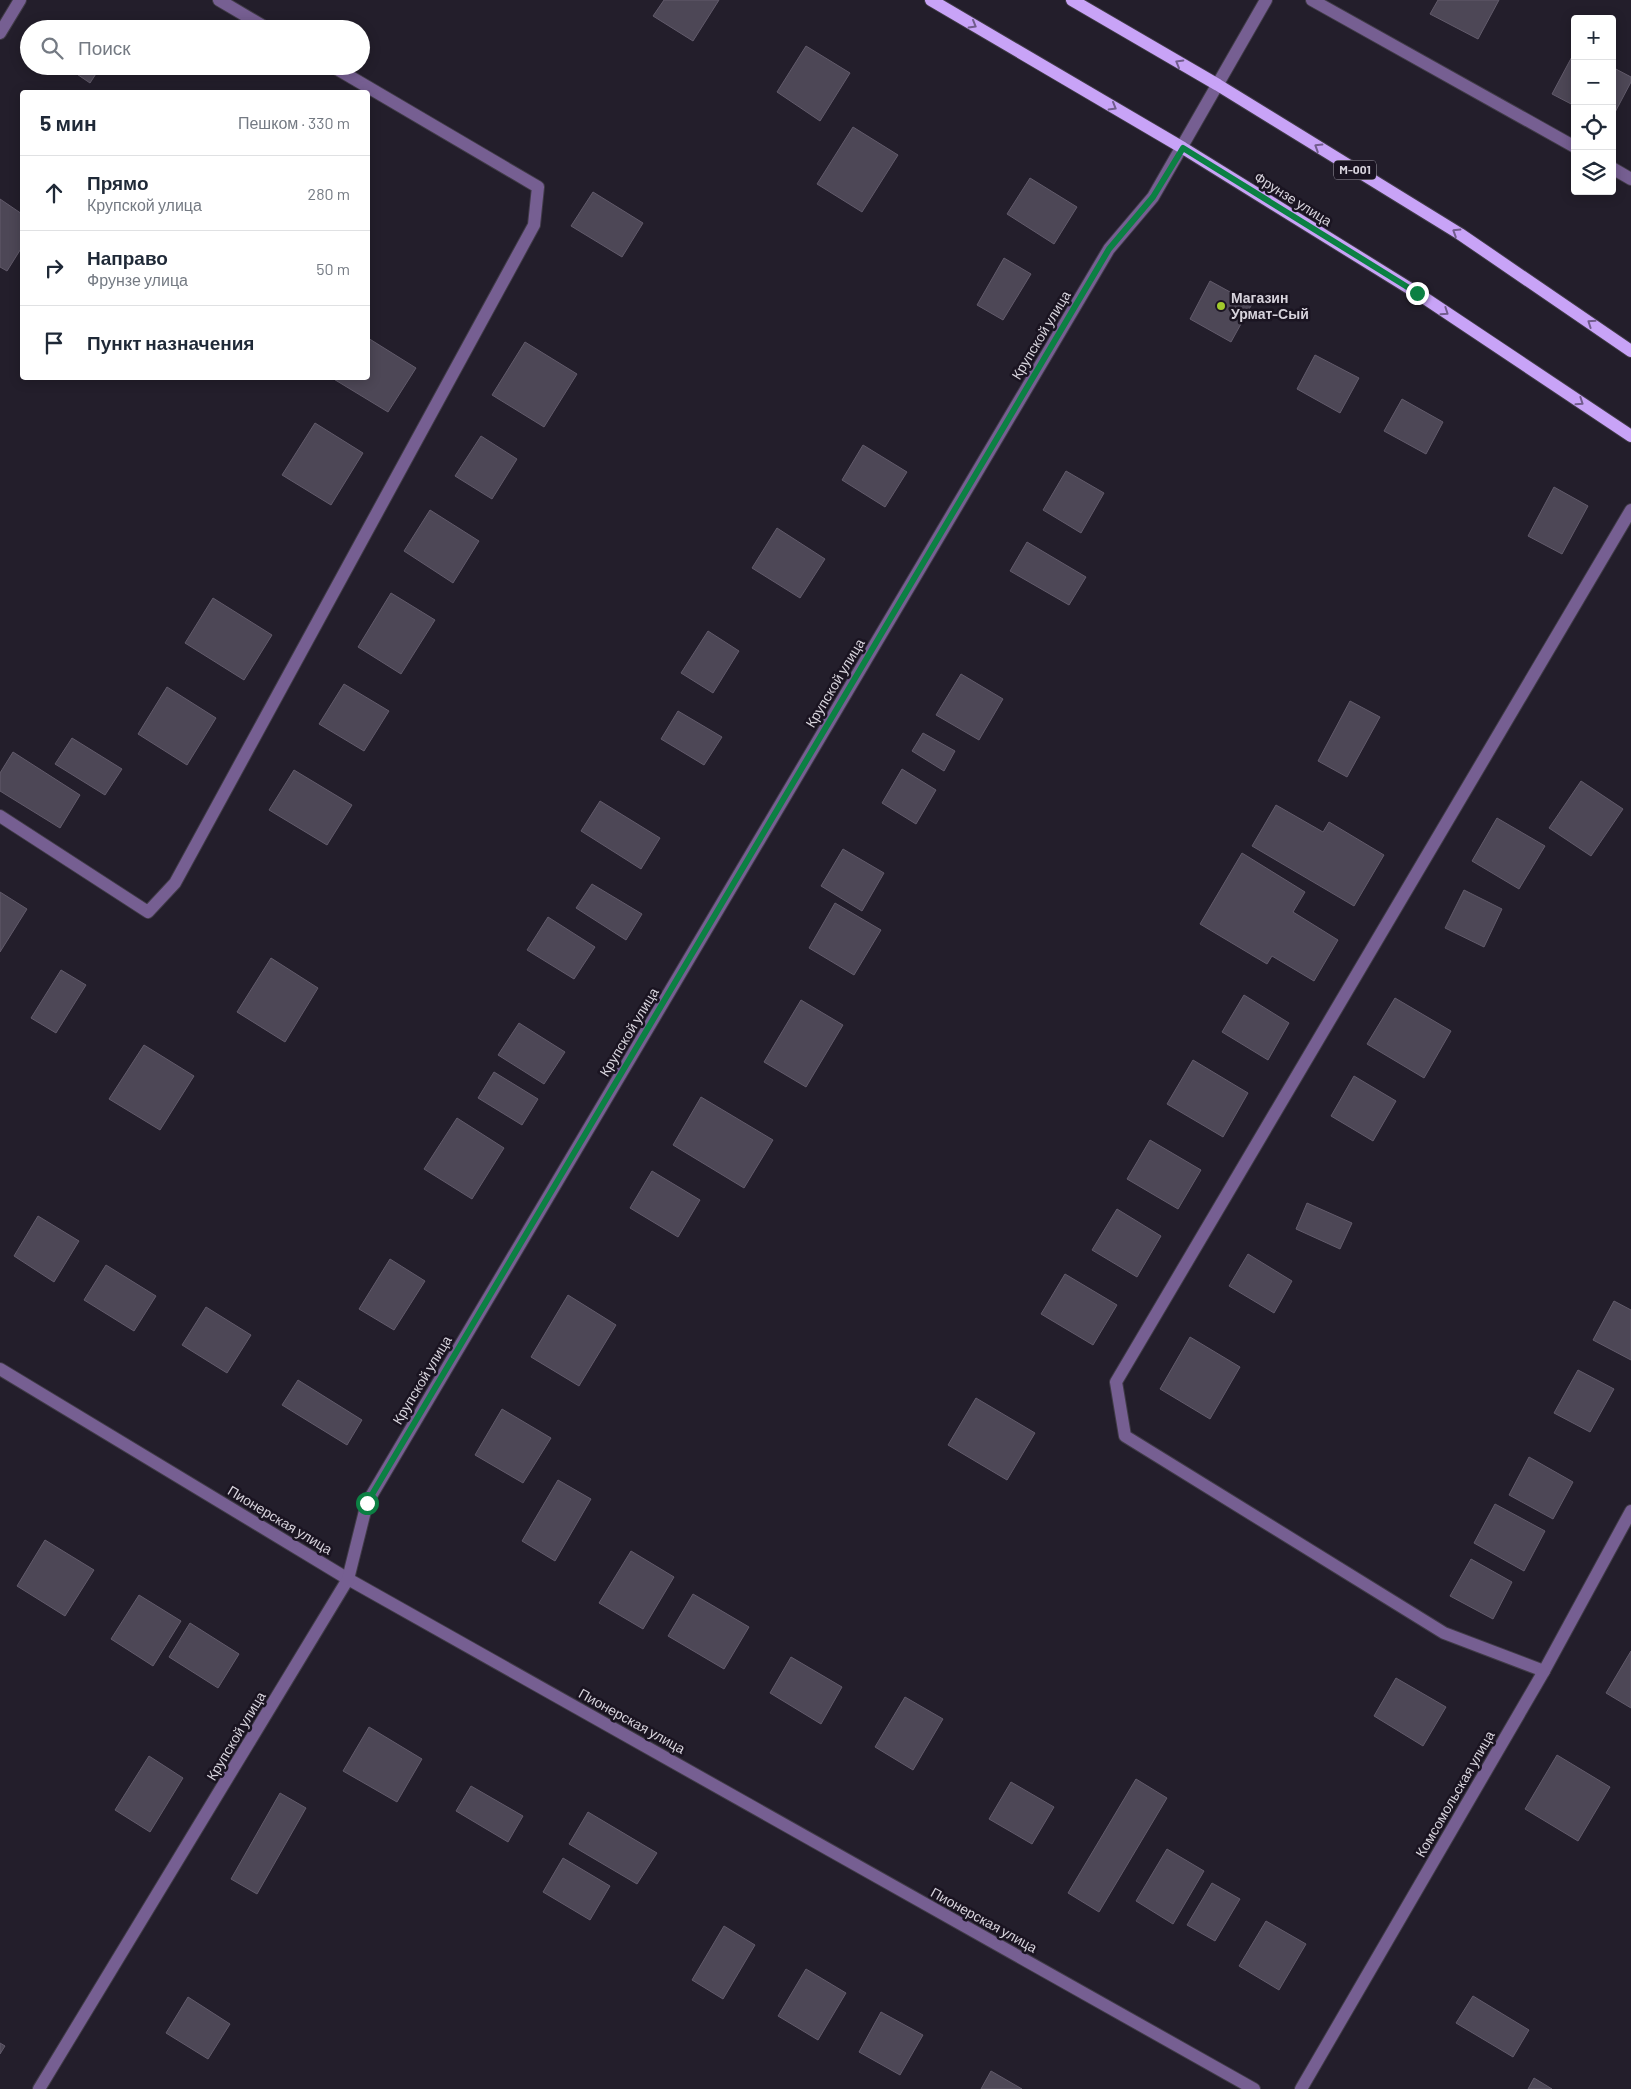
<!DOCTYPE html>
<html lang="ru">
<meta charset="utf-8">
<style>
body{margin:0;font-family:Barlow,sans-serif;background:#f2f2f3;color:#1f2937}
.controls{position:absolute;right:15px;top:15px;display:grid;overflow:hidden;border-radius:5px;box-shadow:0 2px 12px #0003}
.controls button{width:45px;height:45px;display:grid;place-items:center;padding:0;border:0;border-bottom:1px solid #e0e1e3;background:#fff;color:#1f2937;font:25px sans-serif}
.stop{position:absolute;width:15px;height:15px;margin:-11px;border:4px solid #0b8043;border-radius:50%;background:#fff}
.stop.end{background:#0b8043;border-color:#fff;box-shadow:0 1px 5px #0008}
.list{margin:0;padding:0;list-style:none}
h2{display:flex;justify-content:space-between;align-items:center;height:65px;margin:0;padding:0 20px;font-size:21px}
h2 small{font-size:16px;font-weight:400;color:#747a83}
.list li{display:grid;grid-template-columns:32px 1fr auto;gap:15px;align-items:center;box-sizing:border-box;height:75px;padding:0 20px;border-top:1px solid #e0e1e3}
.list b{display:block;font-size:19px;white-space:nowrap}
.list p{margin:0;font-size:16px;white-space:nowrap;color:#747a83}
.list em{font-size:16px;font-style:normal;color:#747a83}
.icon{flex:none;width:28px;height:28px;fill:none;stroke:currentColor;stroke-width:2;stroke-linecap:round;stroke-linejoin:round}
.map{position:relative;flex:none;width:1631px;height:2089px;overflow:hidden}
.search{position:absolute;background:#fff;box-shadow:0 2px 12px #0003;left:20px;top:20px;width:350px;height:55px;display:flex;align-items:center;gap:12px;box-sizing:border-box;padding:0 18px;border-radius:28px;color:#747a83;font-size:19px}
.panel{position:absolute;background:#fff;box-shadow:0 2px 12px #0003;left:20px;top:90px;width:350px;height:290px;border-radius:5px}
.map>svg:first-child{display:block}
</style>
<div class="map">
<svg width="1631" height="2089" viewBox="0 0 1631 2089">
<rect width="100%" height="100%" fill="#231e2b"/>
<!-- building -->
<g fill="#4d4756" stroke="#625b6b">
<polygon points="664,0 719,0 693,41 653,16"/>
<polygon points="1438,0 1499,0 1478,39 1430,14"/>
<polygon points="73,21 86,29 68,29"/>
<polygon points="806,46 850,73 820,121 777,92"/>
<polygon points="1575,51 1575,106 1552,94"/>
<polygon points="65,66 101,66 90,83"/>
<polygon points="1612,67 1631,77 1631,82 1612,118"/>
<polygon points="853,127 898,155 862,212 817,184"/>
<polygon points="1030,178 1077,207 1054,244 1007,214"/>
<polygon points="593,192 643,223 622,257 571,226"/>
<polygon points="0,199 22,214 22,247 7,271 0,267"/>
<polygon points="1004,258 1031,274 1003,320 977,305"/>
<polygon points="1210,281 1252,304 1231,342 1190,319"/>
<polygon points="368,338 416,368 388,412 332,378 368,378"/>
<polygon points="525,342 577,374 544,427 492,395"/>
<polygon points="1315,355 1359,378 1340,413 1297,389"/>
<polygon points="1402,399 1443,422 1426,454 1384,431"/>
<polygon points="315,423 363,453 331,505 282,475"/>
<polygon points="481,436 517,459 492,499 455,476"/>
<polygon points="863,445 907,472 885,507 842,480"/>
<polygon points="1066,471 1104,493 1081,533 1043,510"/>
<polygon points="1554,487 1588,506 1562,554 1528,536"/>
<polygon points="430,510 479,541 453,583 404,551"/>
<polygon points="777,528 825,559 800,598 752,568"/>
<polygon points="1027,542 1086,577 1069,605 1010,571"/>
<polygon points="391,593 435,620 401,674 358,647"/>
<polygon points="213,598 272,635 244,680 185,643"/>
<polygon points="708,631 739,651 713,693 681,673"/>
<polygon points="961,674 1003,699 979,740 936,715"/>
<polygon points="344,684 389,711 364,751 319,724"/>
<polygon points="167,687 216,718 187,765 138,734"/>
<polygon points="1350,701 1380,717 1347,777 1318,761"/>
<polygon points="678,711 722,737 704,765 661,739"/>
<polygon points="923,733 955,751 944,771 912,751"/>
<polygon points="72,738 122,769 105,795 55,764"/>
<polygon points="13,752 80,795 60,828 0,791 0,773"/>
<polygon points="902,769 936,790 916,824 882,803"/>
<polygon points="294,770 352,805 327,845 269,810"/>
<polygon points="1581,781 1623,809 1591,856 1549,828"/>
<polygon points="600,801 660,838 641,869 581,831"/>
<polygon points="1276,805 1323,832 1329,822 1384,855 1354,906 1252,846"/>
<polygon points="1497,818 1545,846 1519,889 1472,861"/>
<polygon points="843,849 884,873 862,911 821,886"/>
<polygon points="1242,853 1305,892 1293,912 1338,940 1314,981 1272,956 1267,964 1200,924"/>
<polygon points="592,884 642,914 626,940 576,908"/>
<polygon points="1464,890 1502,909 1484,947 1445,928"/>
<polygon points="0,892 27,909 0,952"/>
<polygon points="835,903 881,930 854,975 809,948"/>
<polygon points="548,917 595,947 574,979 527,950"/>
<polygon points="271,958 318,988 285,1042 237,1012"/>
<polygon points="61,970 86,985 56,1033 31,1018"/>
<polygon points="1244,995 1289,1023 1268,1060 1222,1032"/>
<polygon points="1395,998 1451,1031 1424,1078 1367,1044"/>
<polygon points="801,1000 843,1025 806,1087 764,1062"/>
<polygon points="519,1023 565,1052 544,1084 498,1055"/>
<polygon points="144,1045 194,1076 160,1130 109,1099"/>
<polygon points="1193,1060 1248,1093 1223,1137 1167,1104"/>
<polygon points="494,1072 538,1099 522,1125 478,1098"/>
<polygon points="1354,1076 1396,1101 1373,1141 1331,1116"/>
<polygon points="701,1097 773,1140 744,1188 673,1145"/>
<polygon points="457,1118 504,1148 472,1199 424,1169"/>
<polygon points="1150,1140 1201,1170 1178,1209 1127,1179"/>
<polygon points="652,1171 700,1200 678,1237 630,1208"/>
<polygon points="1307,1203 1352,1223 1340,1249 1296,1229"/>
<polygon points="1117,1209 1161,1236 1137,1277 1092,1250"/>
<polygon points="38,1216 79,1241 54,1282 14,1256"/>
<polygon points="1248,1254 1292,1281 1274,1313 1229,1286"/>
<polygon points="390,1259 425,1281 394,1330 359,1309"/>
<polygon points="106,1265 156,1296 134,1331 84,1300"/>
<polygon points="1065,1274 1117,1305 1093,1345 1041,1314"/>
<polygon points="568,1295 616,1325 579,1386 531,1357"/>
<polygon points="1614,1301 1631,1310 1631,1360 1593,1340"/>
<polygon points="206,1307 251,1335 227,1373 182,1345"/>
<polygon points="1190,1337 1240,1367 1210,1419 1160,1389"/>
<polygon points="1578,1370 1614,1389 1590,1432 1554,1413"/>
<polygon points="298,1380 362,1420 347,1445 282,1405"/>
<polygon points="976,1398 1035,1433 1007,1480 948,1445"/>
<polygon points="502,1409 551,1438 523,1483 475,1455"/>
<polygon points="1529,1457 1573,1482 1553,1519 1509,1495"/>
<polygon points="558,1480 591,1499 555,1561 522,1541"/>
<polygon points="1495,1504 1545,1531 1524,1571 1474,1543"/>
<polygon points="45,1540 94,1570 65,1616 17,1586"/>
<polygon points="631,1551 674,1577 643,1629 599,1603"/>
<polygon points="1471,1559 1512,1582 1493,1619 1450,1596"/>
<polygon points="693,1594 749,1627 724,1669 668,1636"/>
<polygon points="139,1595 181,1621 153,1666 111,1639"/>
<polygon points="190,1623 239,1654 218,1688 169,1657"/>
<polygon points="1631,1651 1631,1708 1606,1693"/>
<polygon points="791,1657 842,1687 821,1724 770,1693"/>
<polygon points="1396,1678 1446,1707 1423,1746 1374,1716"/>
<polygon points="905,1697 943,1719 913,1770 875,1747"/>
<polygon points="369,1727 422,1759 397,1802 343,1771"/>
<polygon points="1557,1755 1610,1787 1578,1841 1525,1809"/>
<polygon points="149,1756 183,1778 150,1832 115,1810"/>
<polygon points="1136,1779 1167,1798 1099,1912 1068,1893"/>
<polygon points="1011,1782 1054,1807 1032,1844 989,1819"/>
<polygon points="471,1786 523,1816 508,1842 456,1811"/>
<polygon points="280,1793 306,1808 257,1894 231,1879"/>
<polygon points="588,1812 657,1853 637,1884 569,1844"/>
<polygon points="1167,1849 1204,1871 1173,1924 1136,1901"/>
<polygon points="563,1858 610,1886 590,1920 543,1892"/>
<polygon points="1212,1883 1240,1899 1215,1941 1187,1925"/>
<polygon points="1266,1921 1306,1944 1279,1990 1239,1966"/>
<polygon points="724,1926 755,1945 723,1999 692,1980"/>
<polygon points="806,1969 846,1993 818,2040 778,2016"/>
<polygon points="1473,1996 1529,2030 1513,2057 1456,2023"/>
<polygon points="188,1997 230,2024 208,2059 166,2033"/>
<polygon points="881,2012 923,2035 900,2075 859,2052"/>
<polygon points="0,2043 5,2046 0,2054"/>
<polygon points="991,2071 1022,2089 981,2089"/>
<polygon points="1534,2078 1552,2089 1528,2089"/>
</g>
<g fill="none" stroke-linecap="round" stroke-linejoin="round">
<defs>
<g id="minor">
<polyline points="219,0 268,29"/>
<polyline points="1312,0 1575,147"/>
<polyline points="0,33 20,0"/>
<polyline points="1612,168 1631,179"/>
<polyline points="0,816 148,912 175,883 534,225 538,187 332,66"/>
<polyline points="0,1369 348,1579 1254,2089"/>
<polyline points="1544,1671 1444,1633 1125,1436 1116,1382 1631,510"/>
<polyline points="39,2089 348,1579 367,1503 1109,249 1153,197 1266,0"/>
<polyline points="1301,2089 1544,1671 1631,1511"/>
</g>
<g id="major">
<polyline points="931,0 1183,148 1417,293 1631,436"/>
<polyline points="1072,0 1218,85 1460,234 1631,351"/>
</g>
</defs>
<!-- minor casing -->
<use href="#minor" stroke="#403b47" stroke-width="14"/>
<!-- major casing -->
<use href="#major" stroke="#403b47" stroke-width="14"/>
<!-- minor -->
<use href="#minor" stroke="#765f92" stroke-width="12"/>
<!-- major -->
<use href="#major" stroke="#c8a3f7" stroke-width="12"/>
</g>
<!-- one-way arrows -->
<defs><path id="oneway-chevron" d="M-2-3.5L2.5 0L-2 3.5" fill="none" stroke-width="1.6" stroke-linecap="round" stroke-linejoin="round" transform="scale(1.25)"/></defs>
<g stroke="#715c8c">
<use href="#oneway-chevron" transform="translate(973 25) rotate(30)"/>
<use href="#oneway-chevron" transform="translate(1179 63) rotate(-150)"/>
<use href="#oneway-chevron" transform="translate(1113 107) rotate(30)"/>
<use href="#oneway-chevron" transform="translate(1318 147) rotate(-148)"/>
<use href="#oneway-chevron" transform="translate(1456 232) rotate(-148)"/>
<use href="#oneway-chevron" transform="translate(1445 312) rotate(34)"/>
<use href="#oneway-chevron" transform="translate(1591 323) rotate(-146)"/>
<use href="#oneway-chevron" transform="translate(1580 402) rotate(34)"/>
</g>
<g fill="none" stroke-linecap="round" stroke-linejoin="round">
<!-- route -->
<polyline stroke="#0b8043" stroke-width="6" points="367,1503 1109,249 1153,197 1183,148 1417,293"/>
</g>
<!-- markers -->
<circle fill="#a0c92c" stroke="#1a1421" stroke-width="2" cx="1221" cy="306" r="5"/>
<g text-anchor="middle" stroke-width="5" stroke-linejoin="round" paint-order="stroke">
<!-- shield labels -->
<rect fill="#1a1421" stroke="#9e9aa4" stroke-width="1" x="1334" y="160.5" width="42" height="19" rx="4"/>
<g font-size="12" font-weight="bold" fill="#d7d3dc">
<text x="1355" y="174">M-001</text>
</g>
<!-- street labels -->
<g font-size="14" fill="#d7d3dc" stroke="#1a1421">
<text transform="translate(1293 199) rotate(32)" y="5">Фрунзе улица</text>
<text transform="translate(1041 335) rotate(-59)" y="5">Крупской улица</text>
<text transform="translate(835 683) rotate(-59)" y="5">Крупской улица</text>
<text transform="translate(629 1032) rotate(-59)" y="5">Крупской улица</text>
<text transform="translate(422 1380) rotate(-59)" y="5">Крупской улица</text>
<text transform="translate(280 1520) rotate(31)" y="5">Пионерская улица</text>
<text transform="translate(632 1721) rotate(29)" y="5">Пионерская улица</text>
<text transform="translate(236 1736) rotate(-59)" y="5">Крупской улица</text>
<text transform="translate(1455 1794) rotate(-60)" y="5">Комсомольская улица</text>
<text transform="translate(984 1920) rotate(29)" y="5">Пионерская улица</text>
</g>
<!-- poi labels -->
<g font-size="14" font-weight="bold" fill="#d7d3dc" stroke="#1a1421" text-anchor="start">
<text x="1231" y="303">Магазин<tspan x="1231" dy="16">Урмат-Сый</tspan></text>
</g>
</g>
</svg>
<div class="controls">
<button>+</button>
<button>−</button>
<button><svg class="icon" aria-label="locate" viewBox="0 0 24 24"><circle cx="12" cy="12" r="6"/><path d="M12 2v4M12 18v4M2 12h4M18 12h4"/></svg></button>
<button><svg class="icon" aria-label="layers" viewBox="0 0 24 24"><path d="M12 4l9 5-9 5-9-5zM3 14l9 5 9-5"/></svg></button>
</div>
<div class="stop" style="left:367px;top:1503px"></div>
<div class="stop end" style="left:1417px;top:293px"></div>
<div class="search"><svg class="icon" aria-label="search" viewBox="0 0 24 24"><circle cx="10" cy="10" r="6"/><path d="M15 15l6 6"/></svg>Поиск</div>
<section class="panel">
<h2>5 мин<small>Пешком · 330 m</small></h2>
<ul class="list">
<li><svg class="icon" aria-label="ahead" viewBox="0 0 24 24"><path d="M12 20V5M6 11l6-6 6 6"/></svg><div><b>Прямо</b><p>Крупской улица</p></div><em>280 m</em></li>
<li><svg class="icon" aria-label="right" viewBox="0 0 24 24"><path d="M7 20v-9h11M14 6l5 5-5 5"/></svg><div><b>Направо</b><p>Фрунзе улица</p></div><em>50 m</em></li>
<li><svg class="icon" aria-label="arrive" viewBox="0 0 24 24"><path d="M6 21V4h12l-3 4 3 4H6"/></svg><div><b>Пункт назначения</b></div></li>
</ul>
</section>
</div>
